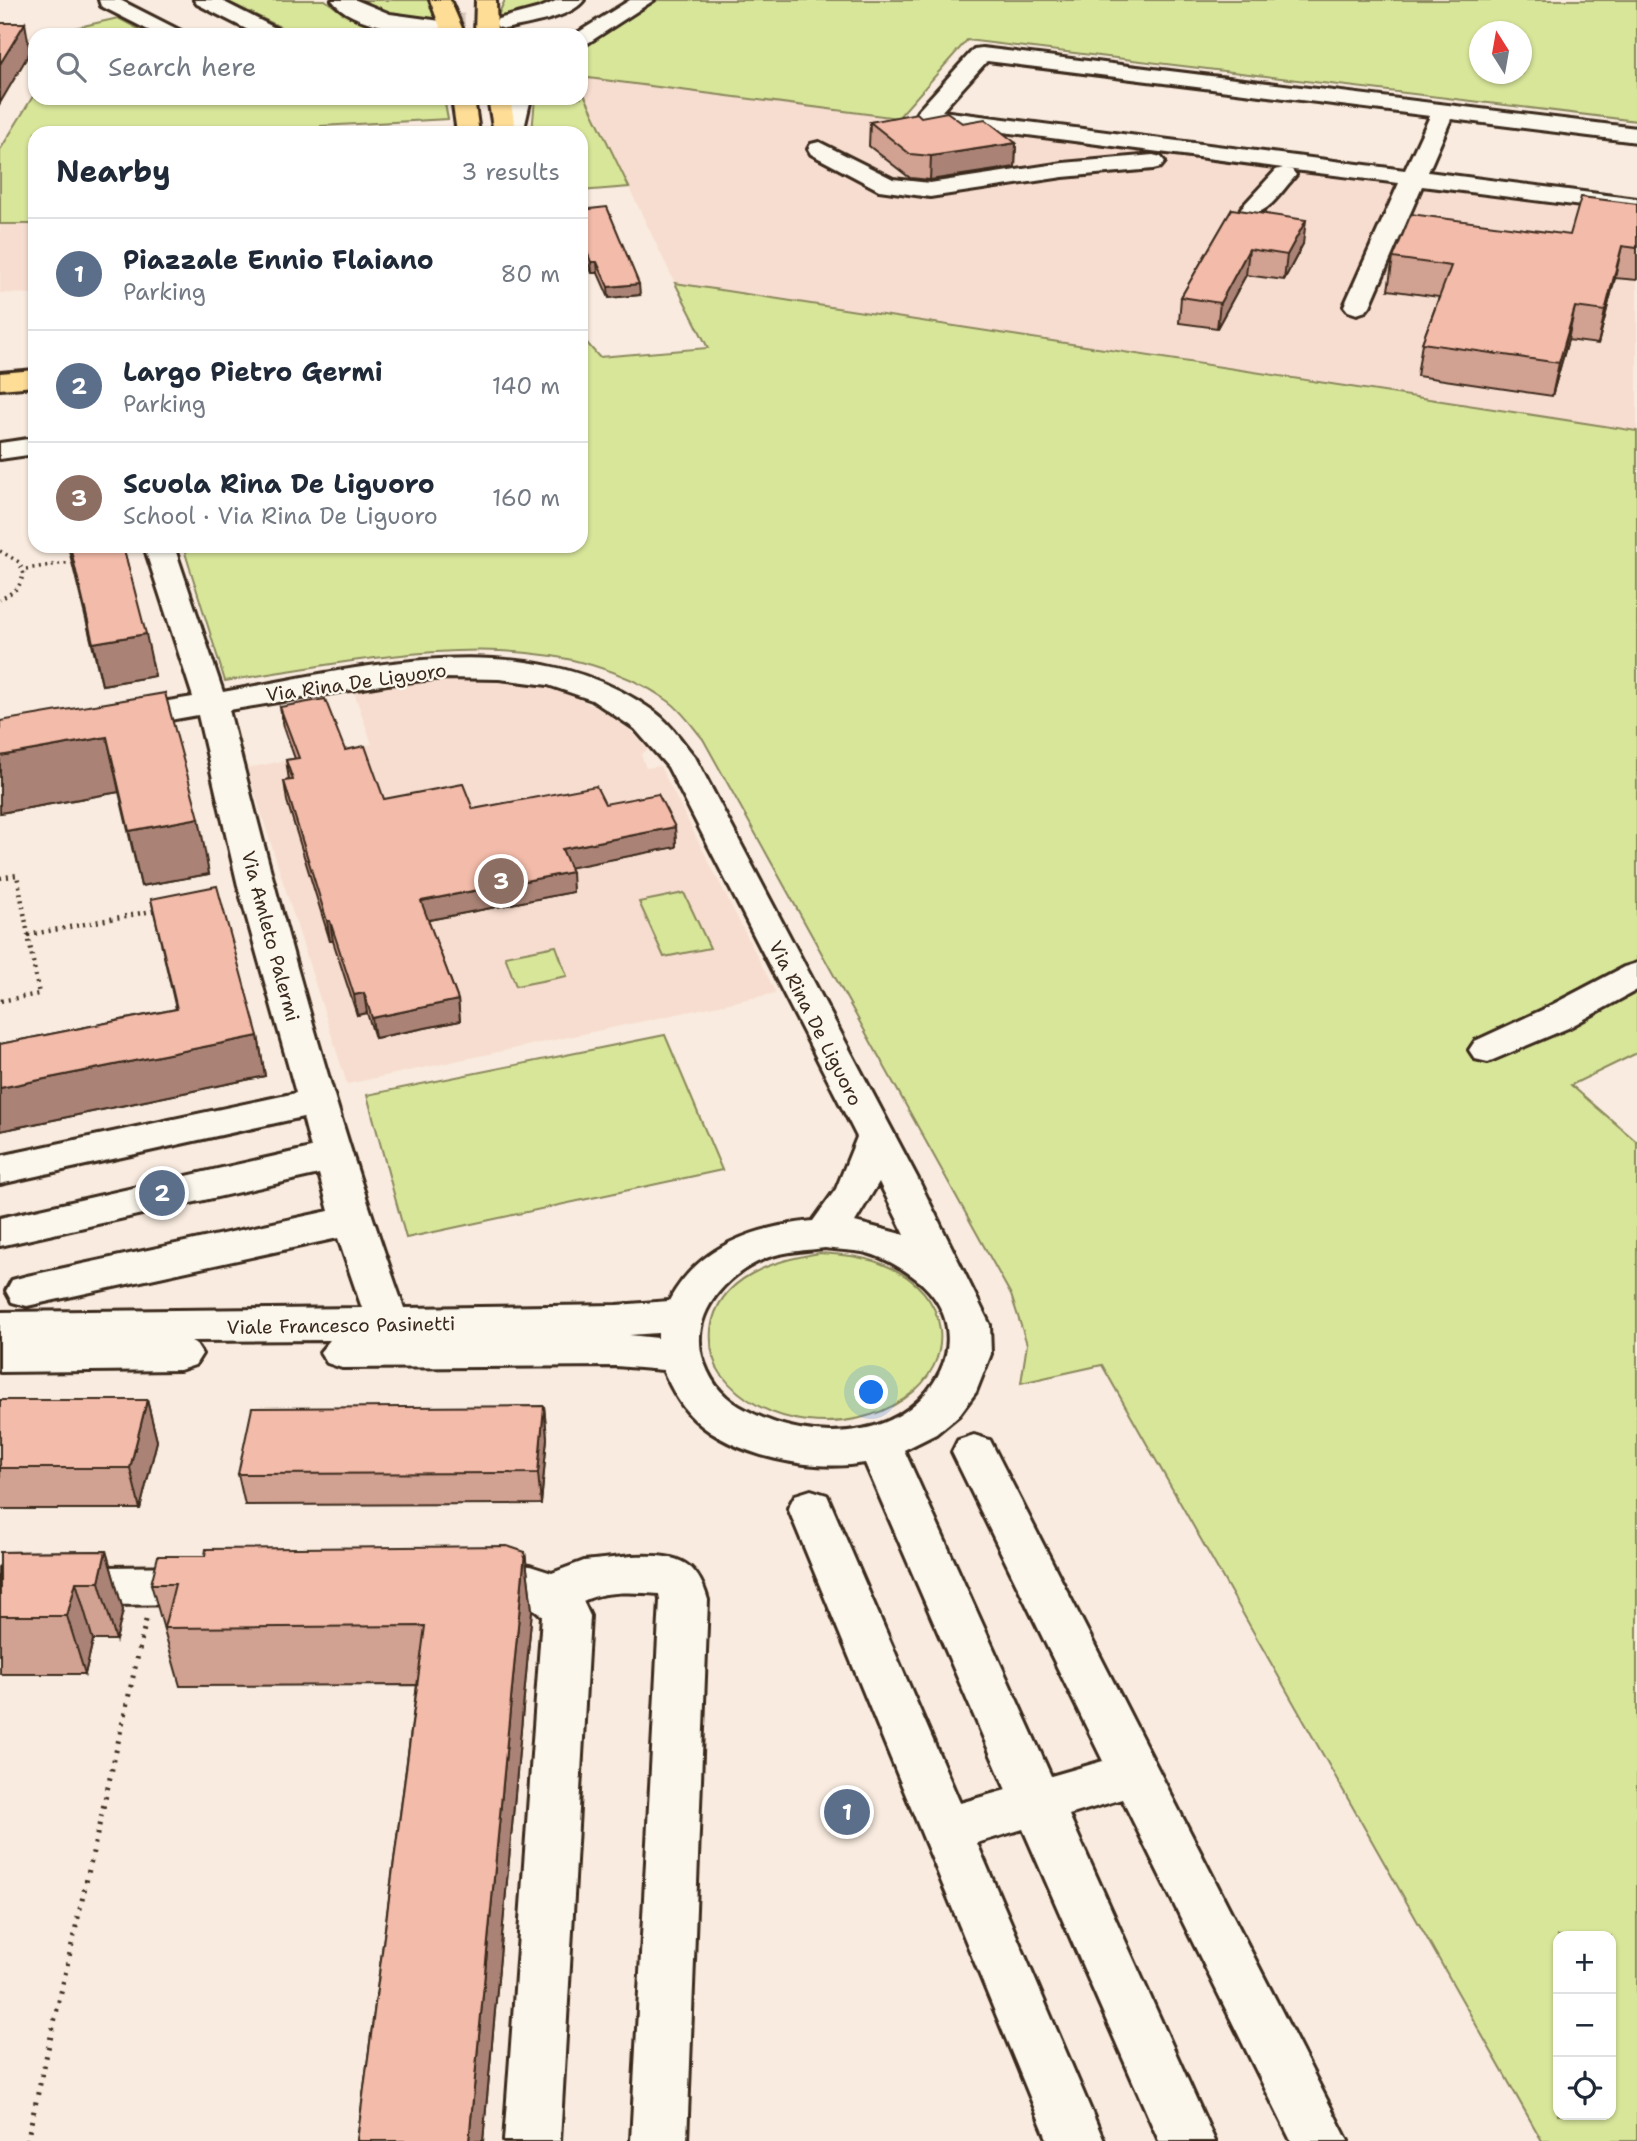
<!DOCTYPE html>
<meta charset="utf-8">
<style>
body{margin:0;font-family:"Shantell Sans",sans-serif;background:#f6f6f7;color:#1f2937}
.controls{position:absolute;right:21px;bottom:21px;display:grid;overflow:hidden;border-radius:14px;box-shadow:0 2px 5px #0004}
.controls button{width:63px;height:63px;display:grid;place-items:center;padding:0;border:0;border-bottom:2px solid #e0e1e3;background:#fff;color:#1f2937;font:35px sans-serif}
.compass{position:absolute;left:1469px;top:21px;width:63px;height:63px;border-radius:50%;background:#fff;box-shadow:0 2px 5px #0004;rotate:349deg}
.you{position:absolute;left:872px;top:1393px;width:24px;height:24px;margin:-18px;border:5px solid #fff;border-radius:50%;background:#1a73e8;box-shadow:0 0 0 10px #1a73e833}
.badge{display:grid;place-items:center;width:46px;height:46px;border-radius:50%;background:#7c3aed;color:#fff;font-size:23px;font-weight:700}
.pin{position:absolute;translate:-50% -50%;border:4px solid #fff;box-shadow:0 2px 7px #0006}
.list{margin:0;padding:0;list-style:none}
h2{display:flex;justify-content:space-between;align-items:center;height:91px;margin:0;padding:0 28px;font-size:30px}
h2 small{font-size:23px;font-weight:400;color:#747a83}
.list li{display:grid;grid-template-columns:46px 1fr auto;gap:21px;align-items:center;box-sizing:border-box;height:112px;padding:0 28px;border-top:2px solid #e0e1e3}
.list b{display:block;font-size:26px;white-space:nowrap}
.list p{margin:0;font-size:23px;white-space:nowrap;color:#747a83}
.list em{font-size:23px;font-style:normal;color:#747a83}
.icon{flex:none;width:38px;height:38px;fill:none;stroke:currentColor;stroke-width:2;stroke-linecap:round;stroke-linejoin:round}
.map{position:relative;flex:none;width:1637px;height:2141px;overflow:hidden}
.search{position:absolute;background:#fff;box-shadow:0 2px 5px #0004;left:28px;top:28px;width:560px;height:77px;display:flex;align-items:center;gap:18px;box-sizing:border-box;padding:0 24px;border-radius:21px;color:#747a83;font-size:26px}
.panel{position:absolute;background:#fff;box-shadow:0 2px 5px #0004;left:28px;top:126px;width:560px;height:427px;border-radius:21px}
.map>svg:first-child{display:block}
</style>
<div class="map">
<svg width="1637" height="2141" viewBox="0 0 1637 2141">
<rect width="100%" height="100%" fill="#f9ebdf"/>
<filter id="ink" filterUnits="userSpaceOnUse"><feTurbulence type="fractalNoise" baseFrequency=".0143" numOctaves="2"/><feDisplacementMap in="SourceGraphic" scale="14" xChannelSelector="R" yChannelSelector="G"/><feConvolveMatrix kernelMatrix="1 2 1 2 8 2 1 2 1" color-interpolation-filters="sRGB"/></filter>
<g filter="url(#ink)">
<!-- built -->
<g fill="#f7ddcf">
<polygon points="581,77 1637,216 1637,431 675,283 581,88"/>
<polygon points="0,224 35,224 35,294 0,293"/>
<polygon points="461,678 507,680 539,685 574,696 603,711 630,730 648,749 641,755 646,768 660,766 776,993 347,1084 247,768 372,744 353,689"/>
</g>
<!-- green -->
<g fill="#d8e69a" stroke="#8a885c" stroke-width="2" fill-rule="evenodd">
<polygon points="224,0 325,0 344,14 366,22 434,32 435,35 297,35"/>
<path d="M 356,0 L 433,0 L 443,23 C 415,19 379,18 356,0 Z"/>
<polygon points="505,0 567,0 500,19 499,13"/>
<path d="M 658,0 L 1637,0 L 1637,121 L 967,40 L 898,118 L 581,77 L 581,47 ZM 1480,32 L 1522,32 L 1522,74 L 1480,74 Z"/>
<polygon points="118,18 150,35 71,35 75,28"/>
<polygon points="581,88 629,187 581,191 581,133 532,133 535,98 581,98"/>
<polygon points="35,93 35,98 444,98 448,119 321,126 320,133 35,133 35,224 0,224 0,150"/>
<path d="M 675,283 L 1637,431 L 1637,1053 L 1571,1085 L 1637,1142 L 1637,2141 L 1542,2141 L 1102,1365 L 1021,1383 L 1027,1344 L 1011,1295 L 703,739 C 692,726 681,709 667,700 C 545,615 360,661 225,681 L 183,546 L 581,546 L 581,336 L 599,357 L 708,348 ZM 1558,1936 L 1611,1936 L 1611,2115 L 1558,2115 Z"/>
<polygon points="684,893 710,948 664,957 639,902"/>
<polygon points="556,946 567,976 516,986 505,956"/>
<polygon points="665,1035 722,1170 406,1238 367,1095"/>
<path d="M 820,1253 C 844,1255 865,1256 887,1266 C 949,1292 960,1361 904,1399 C 850,1436 762,1429 721,1374 C 712,1362 710,1344 711,1329 C 718,1276 776,1260 820,1253 Z"/>
</g>
<g fill="none" stroke-linecap="round" stroke-linejoin="round">
<!-- minor-tunnel -->
<polyline stroke="#d3c4b8" stroke-width="24" stroke-dasharray="24 11" stroke-linecap="butt" points="441,27 505,23"/>
<defs>
<g id="minor">
<polygon points="99,0 120,0 181,31 185,35 158,35 101,6"/>
<polygon points="194,0 220,0 281,31 285,35 258,35 197,4"/>
<path d="M 332,0 L 356,0 L 390,14 L 441,21 L 448,23 L 451,27 L 448,31 L 441,33 C 410,31 351,27 332,0 Z"/>
<path d="M 558,0 L 584,0 C 571,18 527,24 505,29 L 498,27 L 495,23 L 498,19 L 540,8 Z"/>
<polygon points="630,0 654,0 588,43 581,45 581,35 574,35"/>
<path d="M 982,48 L 1637,128 L 1637,142 L 1451,119 L 1428,172 L 1637,199 L 1637,213 L 1422,186 L 1370,306 L 1366,311 L 1357,314 L 1348,311 L 1344,306 L 1399,183 L 1286,169 L 1292,170 L 1296,175 L 1292,180 C 1279,194 1266,218 1245,213 L 1241,208 L 1276,170 L 1283,168 L 918,121 L 915,116 L 918,111 L 974,49 ZM 987,61 L 1430,116 L 1405,170 L 942,111 Z"/>
<polygon points="509,98 531,98 523,133 501,133"/>
<polygon points="819,142 893,179 930,183 1063,163 1153,155 1161,157 1165,162 1161,167 1153,169 1063,177 930,197 879,190 811,154 808,149 811,144"/>
<polygon points="35,438 35,454 0,459 0,443"/>
<path d="M 144,546 L 174,546 L 223,692 C 362,667 532,621 656,713 C 671,724 683,743 695,757 L 918,1179 L 990,1325 L 991,1354 L 976,1392 L 959,1415 L 936,1434 L 904,1450 L 1051,1776 L 1103,1761 L 952,1452 L 958,1440 L 974,1435 L 990,1440 L 996,1452 L 1348,2141 L 1291,2141 L 1122,1799 L 1069,1815 L 1215,2141 L 1159,2141 L 1023,1829 L 977,1843 L 1104,2141 L 1048,2141 L 788,1508 L 795,1495 L 811,1490 L 827,1495 L 960,1803 L 1006,1790 L 865,1463 C 813,1472 735,1457 695,1420 C 681,1407 671,1388 663,1370 L 616,1366 L 342,1368 L 327,1363 L 320,1352 L 330,1340 L 191,1341 L 195,1343 L 202,1354 L 195,1365 L 180,1370 L 0,1372 L 0,1312 L 362,1308 L 338,1238 L 27,1306 L 12,1302 L 6,1291 L 12,1280 L 27,1276 L 329,1211 L 319,1174 L 0,1246 L 0,1218 L 311,1148 L 303,1117 L 0,1184 L 0,1156 L 296,1093 L 239,890 L 198,715 L 119,729 L 107,726 L 103,719 L 107,712 L 119,709 L 193,697 ZM 443,678 L 499,679 L 548,685 L 592,700 L 635,729 L 668,767 L 857,1137 L 836,1189 L 813,1221 C 754,1227 698,1246 669,1301 L 617,1305 L 404,1308 C 334,1113 280,911 229,710 L 387,684 ZM 879,1182 L 905,1235 L 855,1222 ZM 825,1248 C 839,1250 854,1250 867,1253 C 886,1258 904,1269 919,1281 C 982,1335 932,1417 862,1429 C 819,1437 776,1428 739,1406 C 719,1394 708,1377 702,1356 C 690,1310 732,1269 772,1256 C 789,1251 808,1250 825,1248 ZM 658,1333 L 658,1338 L 629,1335 Z"/>
<polygon points="1637,963 1637,990 1568,1028 1488,1062 1475,1059 1469,1050 1475,1041 1542,1010 1624,967"/>
<path d="M 632,1556 C 672,1555 696,1556 708,1600 L 687,2141 L 631,2141 L 660,1600 L 659,1594 C 635,1592 604,1590 583,1601 L 590,1616 L 560,2141 L 504,2141 L 542,1616 C 522,1593 489,1606 461,1596 L 454,1583 L 461,1570 L 478,1564 L 504,1564 L 530,1566 L 552,1573 L 584,1561 Z"/>
<polygon points="204,1566 221,1572 228,1585 221,1598 204,1604 0,1606 0,1568"/>
</g>
<g id="major">
<polygon points="430,0 450,0 465,35 443,35"/>
<polygon points="476,0 496,0 497,35 475,35"/>
<polygon points="452,98 474,98 479,133 457,133"/>
<polygon points="488,98 510,98 516,133 494,133"/>
<polygon points="35,370 35,386 0,389 0,373"/>
</g>
</defs>
<!-- minor casing -->
<use href="#minor" stroke="#3b2a1e" stroke-width="6"/>
<!-- major casing -->
<use href="#major" stroke="#3b2a1e" stroke-width="6"/>
<!-- path-far2 -->
<g stroke="#3b2a1e" stroke-width="3.5" stroke-dasharray="2 4.5" stroke-linecap="butt">
<polyline points="0,551 19,562 24,574 18,588 0,600"/>
<polyline points="26,569 77,561"/>
</g>
<!-- path-far1 -->
<g stroke="#3b2a1e" stroke-width="4.5" stroke-dasharray="2 5" stroke-linecap="butt">
<polyline points="0,878 17,875 39,994 0,1001"/>
<polyline points="28,935 157,910"/>
</g>
<!-- path -->
<polyline stroke="#3b2a1e" stroke-width="5" stroke-dasharray="2.5 7" stroke-linecap="butt" points="27,2141 146,1620"/>
<!-- minor -->
<use href="#minor" fill="#fbf7ec" fill-rule="evenodd"/>
<!-- major -->
<use href="#major" fill="#fedd96" fill-rule="evenodd"/>
</g>
<!-- wall -->
<g fill="#d1a191" stroke="#3b2a1e" stroke-width="2">
<polygon points="921,117 962,123 1016,143 1015,167 930,180 910,178 869,146 870,122"/>
<polygon points="1637,204 1637,280 1615,278 1598,344 1568,340 1552,396 1417,376 1422,343 1439,297 1388,290 1393,258 1570,235"/>
<polygon points="1232,209 1303,244 1284,280 1246,275 1217,328 1179,323 1181,297"/>
<polygon points="581,210 640,295 609,298 598,273 592,273 581,245"/>
<polygon points="68,546 123,546 155,676 102,685"/>
<polygon points="165,693 209,874 141,886 119,792 0,813"/>
<polygon points="280,707 345,750 384,799 473,809 605,804 675,827 676,847 570,867 573,892 428,920 458,1000 460,1021 375,1038 367,1013 357,1015 333,941 330,941 287,801 284,781 289,780 286,760 295,759 284,727"/>
<polygon points="151,899 258,1036 265,1076 0,1131 0,1044 176,1009"/>
<polygon points="0,1400 147,1400 157,1441 140,1509 0,1509"/>
<polygon points="544,1406 547,1438 541,1504 245,1505 238,1474"/>
<polygon points="106,1551 123,1610 116,1640 93,1640 85,1674 0,1674 0,1552"/>
<polygon points="525,1552 532,1610 483,2141 357,2141 417,1685 180,1686 151,1584"/>
</g>
<!-- shaded-wall -->
<g fill="#aa8376" stroke="#3b2a1e" stroke-width="2">
<polygon points="25,23 30,52 0,103 0,64"/>
<polygon points="1016,143 1015,167 930,180 931,156"/>
<polygon points="1306,220 1303,244 1284,280 1287,255"/>
<polygon points="1622,246 1615,278 1598,344 1605,311"/>
<polygon points="1249,249 1246,275 1217,328 1220,303"/>
<polygon points="591,262 597,262 598,273 592,273"/>
<polygon points="639,284 640,295 609,298 608,287"/>
<polygon points="1575,307 1568,340 1552,396 1559,363"/>
<polygon points="146,634 155,676 102,685 93,643"/>
<polygon points="107,737 119,792 0,813 0,756"/>
<polygon points="199,818 209,874 141,886 129,831"/>
<polygon points="675,827 676,847 563,869 562,849"/>
<polygon points="572,872 573,892 424,921 421,901"/>
<polygon points="327,921 330,921 333,941 330,941"/>
<polygon points="364,993 367,1013 357,1015 354,995"/>
<polygon points="458,1000 460,1021 375,1038 372,1018"/>
<polygon points="258,1036 265,1076 0,1131 0,1088"/>
<polygon points="147,1400 157,1441 140,1509 130,1468"/>
<polygon points="544,1406 547,1438 541,1504 538,1473"/>
<polygon points="106,1551 123,1610 116,1640 99,1582"/>
<polygon points="525,1552 532,1610 483,2141 469,2141"/>
<polygon points="76,1582 93,1640 85,1674 67,1616"/>
</g>
<!-- building -->
<g fill="#f3bba9" stroke="#3b2a1e" stroke-width="2">
<polygon points="0,23 25,23 0,64"/>
<polygon points="947,112 962,123 985,119 1016,143 931,156 910,154 870,122 917,113 921,117"/>
<polygon points="1581,197 1637,204 1637,248 1622,246 1605,311 1575,307 1559,363 1422,343 1451,266 1393,258 1411,214 1570,235"/>
<polygon points="607,207 639,284 608,287 597,262 591,262 581,236 581,210"/>
<polygon points="1232,209 1306,220 1287,255 1249,249 1220,303 1181,297"/>
<polygon points="70,546 123,546 146,634 93,643"/>
<polygon points="165,693 199,818 129,831 107,737 0,756 0,721"/>
<polygon points="325,699 345,750 365,746 384,799 463,784 473,809 596,786 605,804 658,794 675,827 562,849 572,872 421,901 458,1000 372,1018 364,993 354,995 330,921 327,921 284,781 293,780 286,760 299,758 280,707"/>
<polygon points="217,886 258,1036 0,1088 0,1044 177,1009 151,899"/>
<polygon points="0,1400 147,1400 130,1468 0,1468"/>
<polygon points="544,1406 538,1473 238,1474 252,1408"/>
<polygon points="507,1546 525,1552 469,2141 357,2141 425,1626 164,1628 175,1584 151,1584 158,1556 205,1556 206,1549"/>
<polygon points="106,1551 99,1582 76,1582 67,1616 0,1616 0,1552"/>
</g>
</g>
<g text-anchor="middle" stroke-width="5" stroke-linejoin="round" paint-order="stroke">
<!-- street labels -->
<g font-size="19" fill="#3b2a1e" stroke="#fbf7ec">
<text transform="translate(356 682) rotate(-8)" y="7">Via Rina De Liguoro</text>
<text transform="translate(271 936) rotate(75)" y="7">Via Amleto Palermi</text>
<text transform="translate(816 1023) rotate(63)" y="7">Via Rina De Liguoro</text>
<text transform="translate(341 1325) rotate(-1)" y="7">Viale Francesco Pasinetti</text>
</g>
</g>
</svg>
<div class="controls">
<button>+</button>
<button>−</button>
<button><svg class="icon" aria-label="locate" viewBox="0 0 24 24"><circle cx="12" cy="12" r="6"/><path d="M12 2v4M12 18v4M2 12h4M18 12h4"/></svg></button>
</div>
<svg class="compass" viewBox="-18 -18 36 36"><path d="M0-13l5 13h-10z" fill="#e53935"/><path d="M0 13l5-13h-10z" fill="#747a83"/></svg>
<div class="you"></div>
<div class="pin badge" style="left:847px;top:1812px;background:#5c6f8a">1</div>
<div class="pin badge" style="left:162px;top:1193px;background:#5c6f8a">2</div>
<div class="pin badge" style="left:501px;top:881px;background:#8d6e63">3</div>
<div class="search"><svg class="icon" aria-label="search" viewBox="0 0 24 24"><circle cx="10" cy="10" r="6"/><path d="M15 15l6 6"/></svg>Search here</div>
<section class="panel">
<h2>Nearby<small>3 results</small></h2>
<ul class="list">
<li><span class="badge" style="background:#5c6f8a">1</span><div><b>Piazzale Ennio Flaiano</b><p>Parking</p></div><em>80 m</em></li>
<li><span class="badge" style="background:#5c6f8a">2</span><div><b>Largo Pietro Germi</b><p>Parking</p></div><em>140 m</em></li>
<li><span class="badge" style="background:#8d6e63">3</span><div><b>Scuola Rina De Liguoro</b><p>School · Via Rina De Liguoro</p></div><em>160 m</em></li>
</ul>
</section>
</div>
